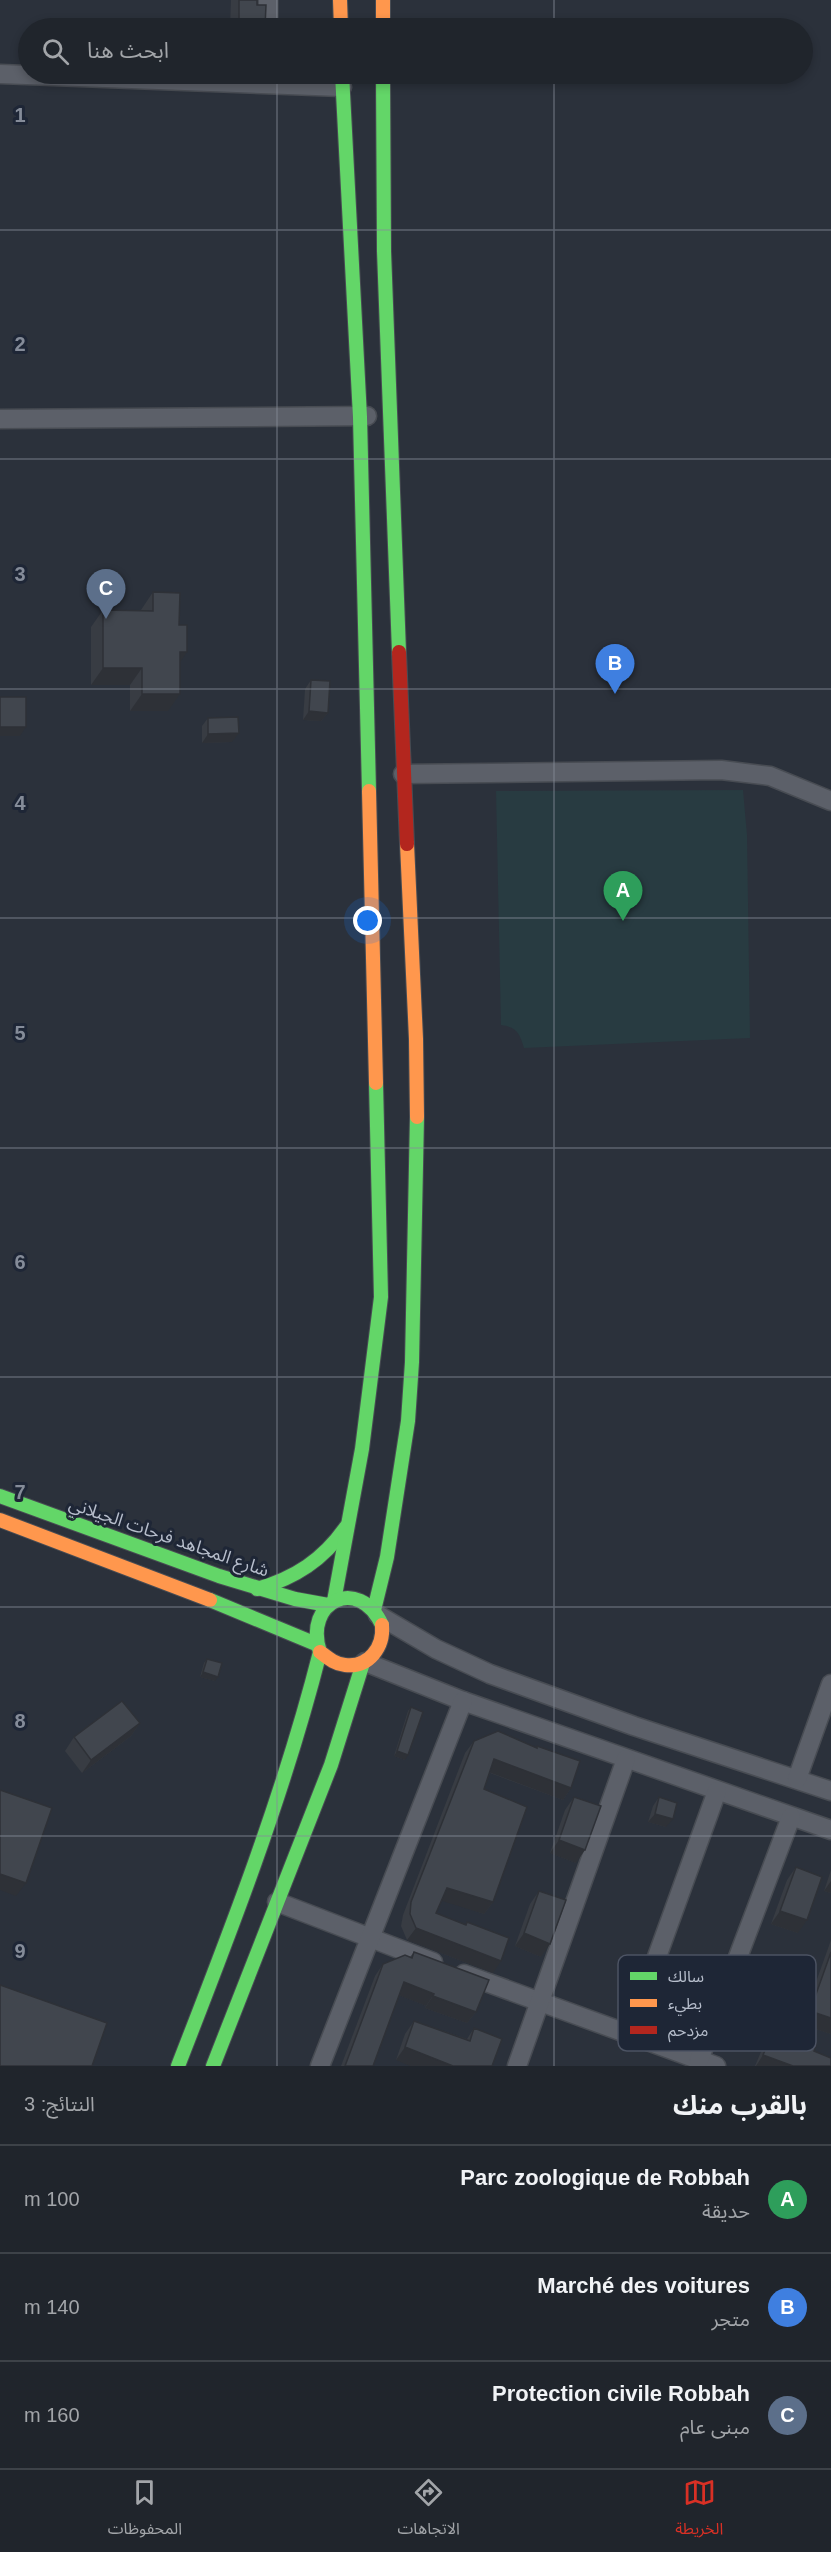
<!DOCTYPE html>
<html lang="ar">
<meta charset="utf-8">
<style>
body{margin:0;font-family:Helvetica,"Noto Sans Arabic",sans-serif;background:#282d34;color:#f1f3f6;direction:rtl}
.you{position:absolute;left:368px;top:921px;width:21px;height:21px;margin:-15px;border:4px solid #fff;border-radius:50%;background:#1a73e8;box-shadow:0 0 0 9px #1a73e833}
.badge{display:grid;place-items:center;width:39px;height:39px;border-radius:50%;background:#d93025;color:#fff;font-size:20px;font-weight:700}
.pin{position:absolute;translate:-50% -50px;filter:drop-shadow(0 2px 3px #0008)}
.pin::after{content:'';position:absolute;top:32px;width:21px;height:18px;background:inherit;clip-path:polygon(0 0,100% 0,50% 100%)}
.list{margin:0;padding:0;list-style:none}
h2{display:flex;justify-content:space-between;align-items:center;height:78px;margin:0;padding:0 24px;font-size:26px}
h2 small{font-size:20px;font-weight:400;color:#a2a5a9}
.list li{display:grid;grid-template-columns:39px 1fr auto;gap:18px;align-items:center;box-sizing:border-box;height:108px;padding:0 24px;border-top:2px solid #3d4248}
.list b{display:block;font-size:22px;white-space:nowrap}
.list p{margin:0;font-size:20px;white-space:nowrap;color:#a2a5a9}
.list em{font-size:20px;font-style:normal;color:#a2a5a9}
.icon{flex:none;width:33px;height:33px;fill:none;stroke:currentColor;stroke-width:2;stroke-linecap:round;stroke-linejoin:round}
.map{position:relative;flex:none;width:831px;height:2066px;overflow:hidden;direction:ltr}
.search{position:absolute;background:#20252c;box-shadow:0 3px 9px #0003;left:18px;right:18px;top:18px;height:66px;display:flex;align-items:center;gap:15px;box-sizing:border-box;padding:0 21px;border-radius:33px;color:#a2a5a9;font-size:22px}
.sheet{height:402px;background:#20252c}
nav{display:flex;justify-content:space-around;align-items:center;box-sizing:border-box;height:84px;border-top:2px solid #3d4248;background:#20252c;font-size:16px;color:#a2a5a9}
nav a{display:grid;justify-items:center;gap:3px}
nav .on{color:#d93025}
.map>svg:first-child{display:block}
</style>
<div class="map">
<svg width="831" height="2066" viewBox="0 0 831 2066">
<rect width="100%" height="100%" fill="#2b313b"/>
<!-- green -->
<path fill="#283b41" d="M 743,790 L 747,835 L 750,1038 L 524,1048 C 520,1034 517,1027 501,1025 L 496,791 Z"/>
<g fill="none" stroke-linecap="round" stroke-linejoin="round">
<defs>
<g id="street">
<polyline points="268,0 268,28"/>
<polyline points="0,74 342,87"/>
<polyline points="0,419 367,416"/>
<polyline points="403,774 721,770 770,776 831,801"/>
<polyline points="378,1615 436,1649 490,1674 634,1726 831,1791"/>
<polyline points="365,1662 463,1701 831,1830"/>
<polyline points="797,1779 831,1684"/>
<polyline points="277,1902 433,1962"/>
<polyline points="464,1974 716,2066"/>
<polyline points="629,2034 717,1791"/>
<polyline points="699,2060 791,1817"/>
<polyline points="320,2066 463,1701"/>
<polyline points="517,2066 626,1759"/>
</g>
<g id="fast">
<polyline points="342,74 360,417 369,791"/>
<polyline points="383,74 384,251 399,652"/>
<polyline points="0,1496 219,1576 295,1599 328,1605"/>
<path d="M 257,1589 C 295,1578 323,1560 346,1527"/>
<polyline points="210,1600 316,1644"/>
<polyline points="334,1601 362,1449 381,1297 376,1083"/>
<polyline points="374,1610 387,1557 408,1421 412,1362 417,1117"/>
<path d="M 178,2066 C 231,1930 284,1794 320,1652 C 303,1601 359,1575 382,1625"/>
<polyline points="213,2066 331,1765 363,1663"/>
</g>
<g id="slow">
<polyline points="340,0 341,28"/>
<polyline points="383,0 383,28"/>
<polyline points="369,791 376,1083"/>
<polyline points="407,844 416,1039 417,1117"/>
<polyline points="0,1520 210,1600"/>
<path d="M 320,1652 C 328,1658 335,1664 345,1665 C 369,1668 384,1647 382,1625"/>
</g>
<polyline id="jam" points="399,652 407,844"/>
</defs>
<!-- street casing -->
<use href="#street" stroke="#484c53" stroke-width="21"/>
<!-- fast casing -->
<use href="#fast" stroke="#484c53" stroke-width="16"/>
<!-- slow casing -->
<use href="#slow" stroke="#484c53" stroke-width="16"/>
<!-- jam casing -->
<use href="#jam" stroke="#484c53" stroke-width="16"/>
<!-- street -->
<use href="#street" stroke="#5c6069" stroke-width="18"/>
<!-- fast -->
<use href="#fast" stroke="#63d668" stroke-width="14"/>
<!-- slow -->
<use href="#slow" stroke="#ff974d" stroke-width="14"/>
<!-- jam -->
<use href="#jam" stroke="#b3261e" stroke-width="14"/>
</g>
<!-- wall -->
<g fill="#383c43">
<polygon points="231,0 257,0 257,5 265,28 230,28"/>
<polygon points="153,592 179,625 180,663 168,711 130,711 130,685 91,685 91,627 103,610 141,610"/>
<polygon points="311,680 328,713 321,721 303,720 305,689"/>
<polygon points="208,718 232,742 202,743 202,726"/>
<polygon points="207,1659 215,1681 200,1677 204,1663"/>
<polygon points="411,1707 405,1760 394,1756 408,1711"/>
<polygon points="140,1723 131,1736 82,1773 65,1751 74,1737"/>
<polygon points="474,1741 536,1748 537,1746 571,1788 563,1800 490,1773 484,1789 493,1902 484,1914 442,1900 436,1913 465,1925 467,1922 493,1973 407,1940 401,1926 403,1915 465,1753"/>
<polygon points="574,1797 576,1863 550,1853 565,1810"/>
<polygon points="659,1797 666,1827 648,1822 653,1806"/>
<polygon points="796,1867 798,1933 771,1924 787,1880"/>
<polygon points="831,1870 831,1893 824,1891"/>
<polygon points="539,1891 541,1957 515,1946 530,1904"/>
<polygon points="831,1940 831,2034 801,2024"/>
<polygon points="414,1952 476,2012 467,2023 425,2008 426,2006 399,1995 373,2066 341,2066 375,1976 383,1964 410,1957"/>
<polygon points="755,1968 757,2034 730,2025 746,1981"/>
<polygon points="414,2021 467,2039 474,2028 502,2039 396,2060 405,2034"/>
<polygon points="774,2029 814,2051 830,2058 831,2066 755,2066 765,2042"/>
</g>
<!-- shaded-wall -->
<g fill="#2e3137">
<polygon points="180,652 187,652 175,670"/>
<polygon points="103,668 142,668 130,685 91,685"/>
<polygon points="142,694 180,694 168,711 130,711"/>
<polygon points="309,711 328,713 321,721 303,720"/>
<polygon points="0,727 26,727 20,736 0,736"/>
<polygon points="239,733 232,742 202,743 208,734"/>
<polygon points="203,1672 218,1677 215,1681 200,1677"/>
<polygon points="140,1723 131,1736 82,1773 91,1760"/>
<polygon points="397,1751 408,1755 405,1760 394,1756"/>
<polygon points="494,1759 571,1788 563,1800 486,1771"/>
<polygon points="655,1814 673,1819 666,1827 648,1822"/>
<polygon points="559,1840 585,1850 576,1863 550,1853"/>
<polygon points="0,1874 26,1883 16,1896 0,1890"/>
<polygon points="831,1881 831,1893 824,1891"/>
<polygon points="447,1888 493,1902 484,1914 439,1900"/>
<polygon points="780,1911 807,1920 798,1933 771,1924"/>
<polygon points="416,1928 501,1961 493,1973 407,1940"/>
<polygon points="524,1933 550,1944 541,1957 515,1946"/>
<polygon points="404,1982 434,1994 426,2006 396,1994"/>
<polygon points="433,1996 476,2012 467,2023 425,2008"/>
<polygon points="810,2011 831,2018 831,2034 801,2024"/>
<polygon points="739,2012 766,2021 757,2034 730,2025"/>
<polygon points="405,2047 453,2066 410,2066 396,2060"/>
<polygon points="763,2055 793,2066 756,2066"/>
</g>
<!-- building -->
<g fill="#41464e" stroke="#2e3137" stroke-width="1.5">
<polygon points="239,0 257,0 257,5 266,5 265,28 239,28"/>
<polygon points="153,592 180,593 179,625 187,625 187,652 180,652 180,694 142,694 142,668 103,668 103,610 153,611"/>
<polygon points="311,680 330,681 328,713 309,711"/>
<rect x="0" y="697" width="26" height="30"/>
<polygon points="238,717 239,733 208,734 208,718"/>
<polygon points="207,1659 222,1663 218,1677 203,1672"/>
<polygon points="122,1701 140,1723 91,1760 74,1737"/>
<polygon points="411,1707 423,1712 408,1755 397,1751"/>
<polygon points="498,1731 537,1748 537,1746 580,1761 571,1788 494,1759 484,1789 527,1807 493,1902 447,1888 436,1913 466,1925 467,1922 509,1938 501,1961 416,1928 410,1914 411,1902 474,1741"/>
<polygon points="0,1790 52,1808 26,1883 0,1874"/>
<polygon points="574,1797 601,1806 585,1850 559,1840"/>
<polygon points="659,1797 677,1803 673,1819 655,1814"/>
<polygon points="796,1867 822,1877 807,1920 780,1911"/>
<polygon points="539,1891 566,1900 550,1944 524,1933"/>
<polygon points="414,1952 489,1980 476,2012 433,1996 434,1994 404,1982 373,2066 345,2066 383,1964 405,1955 412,1958"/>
<polygon points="831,1952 831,2018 810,2011"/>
<polygon points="0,1985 107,2023 92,2066 0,2066"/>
<polygon points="414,2021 470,2041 474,2028 502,2039 492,2066 453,2066 405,2047"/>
<polygon points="774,2029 816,2045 814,2051 831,2058 831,2066 793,2066 763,2055"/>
</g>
<!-- grid -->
<path fill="none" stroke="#858c99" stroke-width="1.5" stroke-opacity="0.55" d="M 277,0 L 277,28M 554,0 L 554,28M 277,74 L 277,2066M 554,74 L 554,2066M 0,230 L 831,230M 0,459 L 831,459M 0,689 L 831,689M 0,918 L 831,918M 0,1148 L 831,1148M 0,1377 L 831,1377M 0,1607 L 831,1607M 0,1836 L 831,1836"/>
<g text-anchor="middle" stroke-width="6" stroke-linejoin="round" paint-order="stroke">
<!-- street labels -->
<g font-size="18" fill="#b6bdcb" stroke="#1e2636">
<text transform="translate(169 1537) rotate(19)" y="6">شارع المجاهد فرحات الجيلاني</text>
</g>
</g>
<!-- legend -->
<rect x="618" y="1955" width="198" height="96" rx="9" fill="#1e2636" stroke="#4c5363" stroke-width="1.5"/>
<rect x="630" y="1972" width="27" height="8" fill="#63d668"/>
<rect x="630" y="1999" width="27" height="8" fill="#ff974d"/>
<rect x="630" y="2026" width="27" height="8" fill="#b3261e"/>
<g font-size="16" fill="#b6bdcb">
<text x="668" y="1982">سالك</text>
<text x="668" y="2009">بطيء</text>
<text x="668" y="2036">مزدحم</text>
</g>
<g font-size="20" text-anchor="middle" font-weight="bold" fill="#858c99" stroke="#1e2636" stroke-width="6" stroke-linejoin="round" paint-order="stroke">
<text x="20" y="122">1</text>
<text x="20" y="351">2</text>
<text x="20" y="581">3</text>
<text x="20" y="810">4</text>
<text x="20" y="1040">5</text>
<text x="20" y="1269">6</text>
<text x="20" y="1499">7</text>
<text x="20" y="1728">8</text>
<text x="20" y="1958">9</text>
</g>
</svg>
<div class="you"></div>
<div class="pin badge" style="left:623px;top:921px;background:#2e9e5b">A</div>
<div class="pin badge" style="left:615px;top:694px;background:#3f7fe0">B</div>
<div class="pin badge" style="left:106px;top:619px;background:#5c6f8a">C</div>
<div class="search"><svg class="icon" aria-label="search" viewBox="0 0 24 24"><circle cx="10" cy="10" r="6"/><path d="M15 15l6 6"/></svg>ابحث هنا</div>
</div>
<section class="sheet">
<h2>بالقرب منك<small>النتائج: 3</small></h2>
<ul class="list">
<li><span class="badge" style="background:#2e9e5b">A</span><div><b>Parc zoologique de Robbah</b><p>حديقة</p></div><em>100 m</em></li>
<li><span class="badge" style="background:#3f7fe0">B</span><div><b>Marché des voitures</b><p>متجر</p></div><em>140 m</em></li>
<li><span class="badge" style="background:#5c6f8a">C</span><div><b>Protection civile Robbah</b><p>مبنى عام</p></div><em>160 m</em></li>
</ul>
</section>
<nav>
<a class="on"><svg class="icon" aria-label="map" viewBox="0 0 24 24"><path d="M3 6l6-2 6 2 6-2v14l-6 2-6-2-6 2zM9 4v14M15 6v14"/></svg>الخريطة</a>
<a><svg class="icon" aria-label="directions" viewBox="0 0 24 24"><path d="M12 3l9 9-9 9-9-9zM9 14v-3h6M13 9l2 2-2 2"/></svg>الاتجاهات</a>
<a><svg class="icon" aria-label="saved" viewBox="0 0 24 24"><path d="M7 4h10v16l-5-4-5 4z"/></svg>المحفوظات</a>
</nav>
